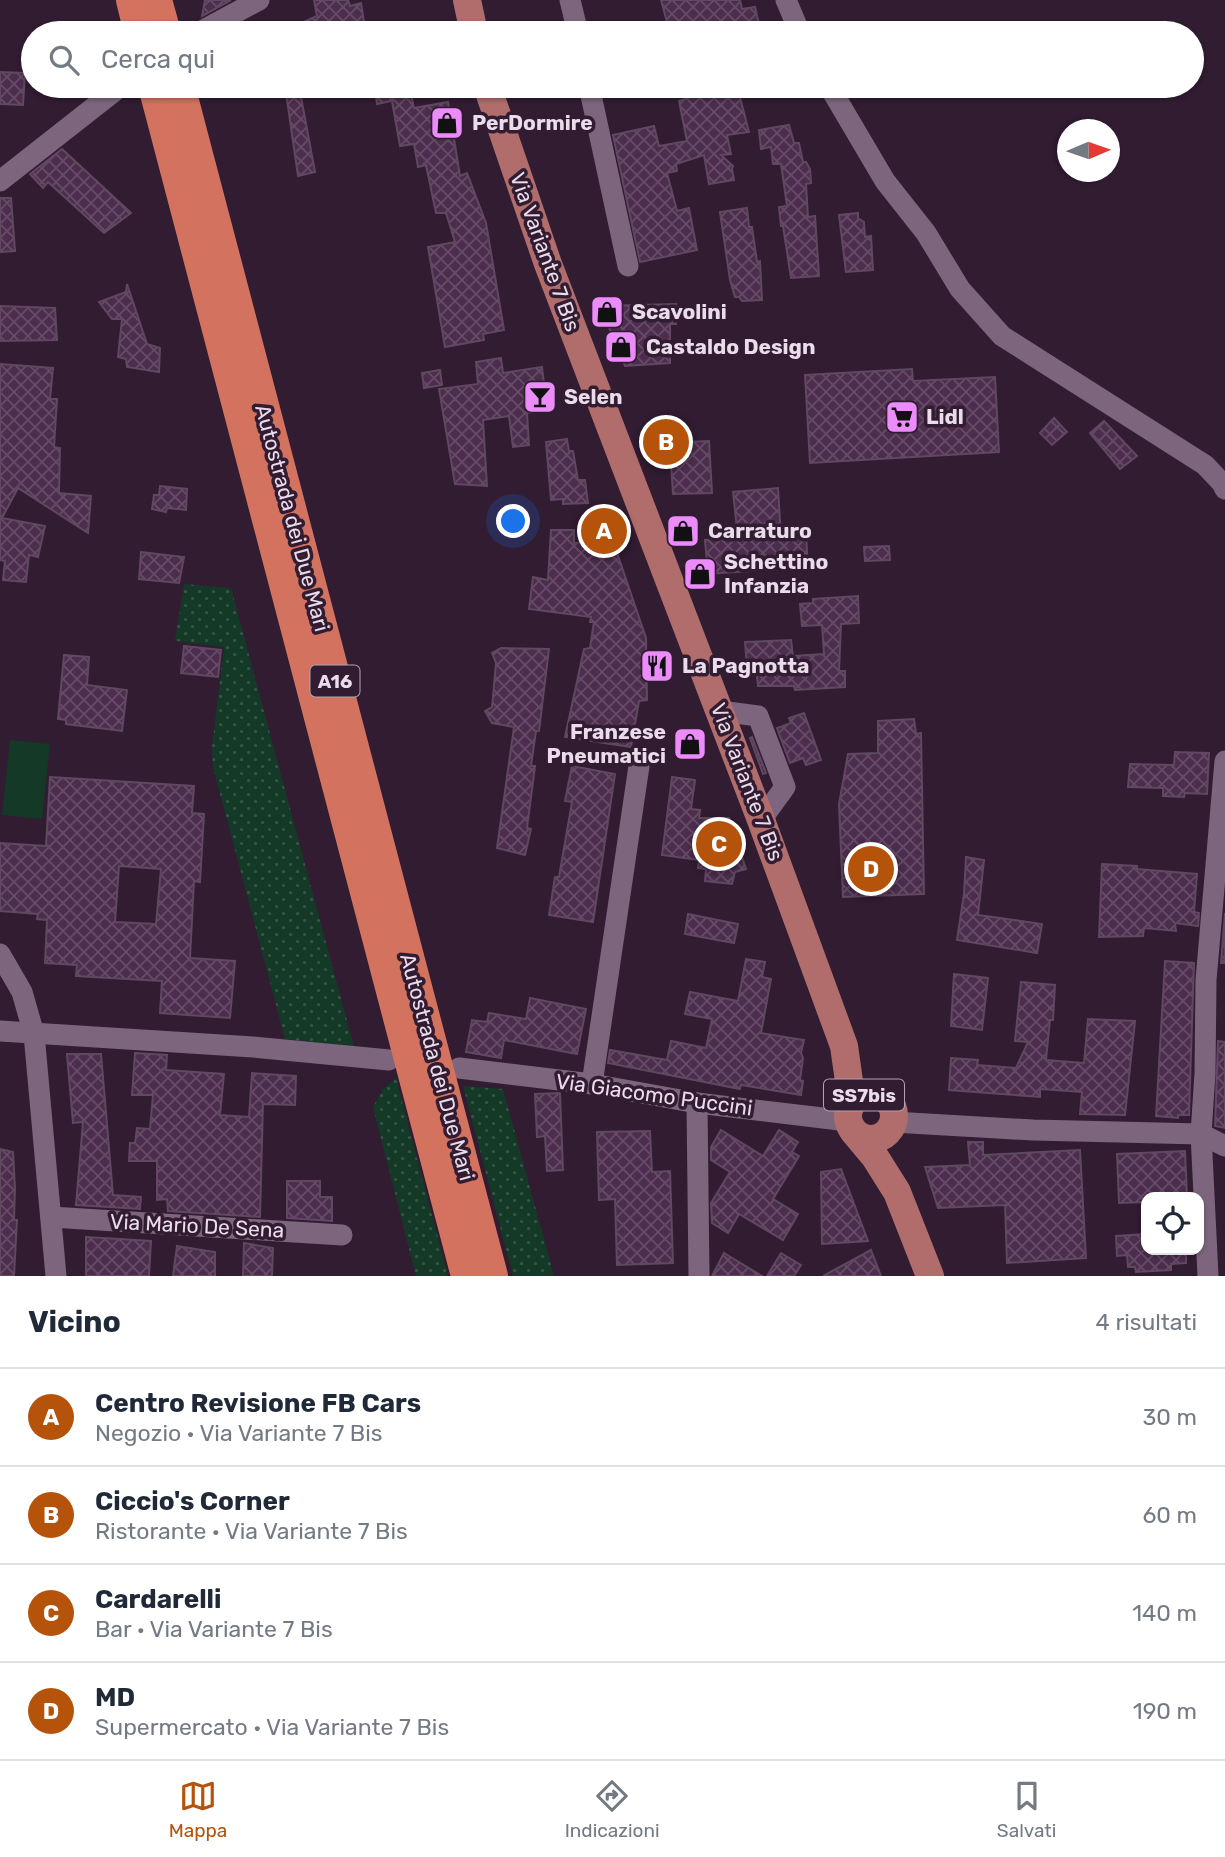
<!DOCTYPE html>
<html lang="it">
<meta charset="utf-8">
<style>
body{margin:0;font-family:Rubik,sans-serif;background:#f2f2f3;color:#1f2937}
.controls{position:absolute;right:21px;bottom:21px;display:grid;overflow:hidden;border-radius:14px;box-shadow:0 2px 5px #0004}
.controls button{width:63px;height:63px;display:grid;place-items:center;padding:0;border:0;border-bottom:2px solid #e0e1e3;background:#fff;color:#1f2937;font:35px sans-serif}
.compass{position:absolute;left:1057px;top:119px;width:63px;height:63px;border-radius:50%;background:#fff;box-shadow:0 2px 5px #0004;rotate:88deg}
.you{position:absolute;left:514px;top:522px;width:24px;height:24px;margin:-18px;border:5px solid #fff;border-radius:50%;background:#1a73e8;box-shadow:0 0 0 10px #1a73e833}
.badge{display:grid;place-items:center;width:46px;height:46px;border-radius:50%;background:#b45309;color:#fff;font-size:23px;font-weight:700}
.pin{position:absolute;translate:-50% -50%;border:4px solid #fff;box-shadow:0 2px 7px #0006}
.list{margin:0;padding:0;list-style:none}
h2{display:flex;justify-content:space-between;align-items:center;height:91px;margin:0;padding:0 28px;font-size:30px}
h2 small{font-size:23px;font-weight:400;color:#747a83}
.list li{display:grid;grid-template-columns:46px 1fr auto;gap:21px;align-items:center;box-sizing:border-box;height:98px;padding:0 28px;border-top:2px solid #e0e1e3}
.list b{display:block;font-size:26px;white-space:nowrap}
.list p{margin:0;font-size:23px;white-space:nowrap;color:#747a83}
.list em{font-size:23px;font-style:normal;color:#747a83}
.icon{flex:none;width:38px;height:38px;fill:none;stroke:currentColor;stroke-width:2;stroke-linecap:round;stroke-linejoin:round}
.map{position:relative;flex:none;width:1225px;height:1276px;overflow:hidden}
.search{position:absolute;background:#fff;box-shadow:0 2px 5px #0004;left:21px;right:21px;top:21px;height:77px;display:flex;align-items:center;gap:18px;box-sizing:border-box;padding:0 24px;border-radius:38px;color:#747a83;font-size:26px}
.sheet{height:483px;background:#fff}
nav{display:flex;justify-content:space-around;align-items:center;box-sizing:border-box;height:98px;border-top:2px solid #e0e1e3;background:#fff;font-size:19px;color:#747a83}
nav a{display:grid;justify-items:center;gap:4px}
nav .on{color:#b45309}
.map>svg:first-child{display:block}
</style>
<div class="map">
<svg width="1225" height="1276" viewBox="0 0 1225 1276">
<defs>
<pattern id="grass-dots" width="8" height="8" patternUnits="userSpaceOnUse" patternTransform="scale(1.75)"><rect width="8" height="8" fill="#143926"/><path d="M2 2h.1M6 6h.1" fill="none" stroke="#365546" stroke-width="1.8" stroke-linecap="round"/></pattern>
<pattern id="building-cross-hatch" width="8" height="8" patternUnits="userSpaceOnUse" patternTransform="scale(1.75)"><rect width="8" height="8" fill="#4c2d4d"/><path d="M0 0l8 8M0 8l8-8" fill="none" stroke="#664b67"/></pattern>
</defs>
<rect width="100%" height="100%" fill="#311c32"/>
<!-- grass -->
<g fill="url(#grass-dots)">
<polygon points="184,584 231,588 354,1047 285,1039 213,767 212,747 224,647 175,641"/>
<polygon points="396,1078 448,1276 416,1276 373,1107 383,1089"/>
<polygon points="463,1086 503,1089 554,1276 513,1276"/>
</g>
<!-- pitch -->
<polygon fill="#143926" points="10,740 50,744 42,819 2,815"/>
<!-- building -->
<g fill="url(#building-cross-hatch)" stroke="#604860" stroke-width="2" fill-rule="evenodd">
<polygon points="205,0 231,0 202,16"/>
<polygon points="314,0 348,0 350,6 361,3 364,22 337,27 338,33 279,33 317,16"/>
<polygon points="661,0 740,0 742,9 755,7 760,28 731,33 670,33"/>
<polygon points="0,72 25,73 23,105 0,104"/>
<polygon points="285,86 299,86 315,172 298,176"/>
<polygon points="390,86 409,86 414,108 448,102 460,176 467,173 486,223 504,330 483,334 484,340 445,347 428,247 455,242 446,213 436,213 426,165 418,167 414,144 400,146 392,101 377,104 375,88"/>
<polygon points="723,86 737,86 749,132 727,135 731,154 721,155 733,166 732,169 734,180 709,184 704,155 676,164 677,171 667,173 677,211 689,208 697,250 640,262 613,135 654,126 659,146 687,141 679,101"/>
<polygon points="789,125 794,143 799,143 803,162 806,162 810,169 811,183 806,184 808,217 815,216 819,276 791,278 783,226 781,226 779,207 787,206 781,164 773,164 771,147 761,149 759,130"/>
<polygon points="62,149 131,213 104,233 48,182 43,188 30,174"/>
<polygon points="0,198 11,198 15,251 0,252"/>
<polygon points="747,208 749,227 752,227 757,262 760,261 762,300 742,301 739,297 735,297 730,280 720,212"/>
<polygon points="858,213 858,218 864,222 865,237 871,236 873,270 846,272 839,215"/>
<polygon points="127,284 147,344 160,348 159,372 127,367 126,359 118,357 122,319 112,319 99,302 126,292"/>
<polygon points="676,304 676,324 670,324 670,363 625,366 600,306"/>
<polygon points="0,306 55,308 57,340 0,341"/>
<polygon points="501,358 503,373 542,367 547,410 527,413 529,445 513,447 509,416 483,420 487,486 455,484 439,389 478,384 476,362"/>
<polygon points="0,364 53,368 50,399 57,399 54,447 60,448 59,493 91,496 88,533 18,488 2,518 45,526 38,557 29,555 26,582 3,580 5,561 0,560"/>
<polygon points="912,369 913,381 995,377 999,452 810,463 805,375"/>
<polygon points="440,370 442,385 424,388 422,373"/>
<polygon points="1054,418 1067,432 1052,445 1040,433"/>
<polygon points="1104,421 1137,456 1120,469 1090,433"/>
<polygon points="685,436 685,442 709,441 712,493 673,494 671,463 664,463 663,437"/>
<polygon points="567,439 569,451 573,451 578,480 585,480 588,503 563,504 563,499 551,500 546,442"/>
<polygon points="160,486 187,489 186,510 167,508 166,512 152,509 154,495 159,495"/>
<polygon points="778,488 781,537 806,535 808,567 708,574 705,540 738,538 733,492"/>
<polygon points="551,530 574,530 574,543 613,541 646,638 647,700 639,701 631,747 565,737 584,649 590,648 594,622 590,622 591,617 529,609 533,577 548,580"/>
<polygon points="889,546 890,560 865,561 864,547"/>
<polygon points="141,552 184,557 179,583 139,579"/>
<polygon points="858,596 859,623 841,624 839,671 845,671 845,687 795,690 794,686 758,686 756,667 747,667 745,642 791,640 793,656 824,654 822,625 802,626 800,604 813,603 813,599"/>
<polygon points="184,646 221,650 218,677 181,673"/>
<polygon points="501,648 549,649 539,731 536,731 531,766 535,766 527,828 531,829 525,855 497,848 514,727 492,723 485,711 492,707 496,663 492,653"/>
<polygon points="64,655 89,657 87,685 127,690 122,731 66,724 66,720 58,719"/>
<polygon points="804,713 821,760 806,765 803,758 790,763 777,728 791,723 789,718"/>
<polygon points="914,719 916,734 921,733 924,894 843,897 839,804 848,754 878,753 878,721"/>
<polygon points="752,737 766,773 763,774 750,738"/>
<polygon points="1175,752 1209,753 1207,794 1185,793 1184,797 1163,796 1163,788 1128,787 1130,764 1174,765"/>
<polygon points="572,766 615,774 593,922 549,915 555,877 559,877 572,802 565,801"/>
<path d="M 50,777 L 194,786 L 192,813 L 204,814 L 200,882 L 194,881 L 190,958 L 235,961 L 230,1018 L 160,1013 L 162,981 L 76,976 L 77,965 L 45,963 L 47,920 L 37,919 L 38,914 L 0,911 L 0,843 L 46,846 ZM 119,866 L 161,869 L 156,924 L 115,922 Z"/>
<polygon points="672,777 695,780 691,809 700,810 699,818 729,818 746,869 735,872 732,884 705,881 706,869 698,868 699,860 662,855"/>
<polygon points="966,857 984,860 978,915 1042,924 1037,953 957,940 964,894"/>
<polygon points="1102,864 1137,866 1137,869 1197,874 1194,912 1199,913 1198,926 1175,923 1176,931 1144,928 1143,936 1099,937"/>
<polygon points="1225,913 1225,963 1221,963"/>
<polygon points="688,914 738,924 734,943 685,934"/>
<polygon points="746,959 765,962 762,977 771,979 761,1033 804,1040 801,1053 803,1058 800,1080 803,1081 801,1095 741,1085 740,1089 608,1063 610,1050 667,1060 671,1041 706,1048 712,1019 685,1014 690,992 738,1001"/>
<polygon points="1165,961 1194,963 1189,1115 1178,1115 1178,1118 1156,1116"/>
<polygon points="954,974 988,978 982,1030 951,1026"/>
<polygon points="1021,982 1055,985 1053,1020 1050,1020 1046,1060 1084,1063 1088,1019 1135,1021 1125,1115 1080,1114 1082,1092 1040,1089 1040,1097 949,1090 951,1058 978,1060 977,1065 1016,1068 1028,1042 1015,1041"/>
<polygon points="530,998 586,1009 577,1054 504,1040 501,1058 466,1052 472,1020 487,1022 489,1013 526,1019"/>
<polygon points="1218,1041 1225,1042 1225,1128 1215,1126"/>
<polygon points="135,1053 167,1055 166,1070 224,1074 220,1115 249,1117 252,1073 296,1076 295,1105 263,1104 260,1217 168,1211 167,1199 157,1200 157,1161 129,1161 130,1143 135,1143 137,1128 150,1129 153,1095 132,1095"/>
<polygon points="67,1054 101,1054 113,1195 141,1197 140,1209 76,1205 83,1122 73,1123"/>
<polygon points="560,1093 563,1170 547,1171 545,1136 537,1137 535,1094"/>
<polygon points="721,1130 763,1156 779,1130 798,1142 792,1152 799,1156 773,1199 798,1214 783,1240 739,1214 728,1233 712,1223 711,1203 730,1172 711,1160 711,1147"/>
<polygon points="650,1131 652,1172 670,1171 673,1263 617,1265 615,1199 599,1200 597,1132"/>
<polygon points="968,1142 983,1142 983,1155 1080,1150 1086,1258 1007,1263 1005,1205 938,1208 925,1167 970,1165"/>
<polygon points="0,1149 13,1152 15,1188 14,1220 17,1220 14,1276 0,1276"/>
<polygon points="1185,1151 1187,1197 1146,1197 1146,1202 1119,1203 1117,1154"/>
<polygon points="841,1169 868,1241 822,1244 821,1172"/>
<polygon points="287,1181 320,1181 320,1197 332,1197 332,1221 287,1218"/>
<polygon points="1146,1234 1146,1250 1186,1250 1186,1263 1171,1264 1171,1270 1136,1272 1135,1267 1128,1267 1127,1255 1117,1256 1116,1236"/>
<polygon points="86,1237 151,1241 149,1276 86,1276"/>
<polygon points="244,1243 273,1248 272,1276 243,1276"/>
<polygon points="177,1246 215,1252 215,1276 173,1276"/>
<polygon points="871,1250 881,1276 823,1276"/>
<polygon points="724,1253 762,1276 712,1276"/>
<polygon points="781,1253 801,1265 794,1276 767,1276"/>
</g>
<g fill="none" stroke-linecap="round" stroke-linejoin="round">
<!-- minor -->
<g stroke="#7d657e" stroke-width="21">
<polyline points="570,0 578,33"/>
<polyline points="786,0 800,33"/>
<polyline points="198,33 259,0"/>
<polyline points="589,86 628,266"/>
<polyline points="829,86 885,181 926,233 960,289 1002,336 1205,465 1222,483 1225,489"/>
<polyline points="0,181 121,86"/>
<polyline points="720,711 758,716 785,787 761,820"/>
<polyline points="0,954 22,992 34,1034 56,1276"/>
<polyline points="0,1031 253,1047 389,1060"/>
<polyline points="459,1068 592,1084 697,1103 848,1121"/>
<polyline points="592,1084 639,766"/>
<polyline points="697,1103 699,1276"/>
<polyline points="893,1122 1033,1130 1201,1134 1225,1146"/>
<polyline points="51,1217 342,1235"/>
<polyline points="1208,1276 1201,1134 1205,1073 1206,980 1225,761"/>
</g>
<!-- major -->
<g stroke="#b16d6b" stroke-width="28">
<polyline points="467,0 474,33"/>
<polyline points="487,86 548,264 761,820 844,1046 850,1088 849,1109"/>
<circle cx="871" cy="1116" r="23"/>
<polyline points="854,1132 875,1157 897,1192 930,1276"/>
</g>
<!-- highway -->
<g stroke="#d3725f" stroke-width="32">
<polyline points="132,0 140,33"/>
<polyline points="156,0 165,33"/>
<polyline points="154,86 467,1276"/>
<polyline points="179,86 492,1276"/>
</g>
</g>
<!-- icons -->
<defs>
<symbol id="shop-square" viewBox="-11 -11 22 22"><rect x="-9" y="-9" width="18" height="18" rx="4" fill="#ec8cfb" stroke="#311c32"/><path d="M-5-2.5h2.3a2.7 3.5 0 0 1 5.4 0H5L5.5 6h-11ZM-1.5-2.5h3a1.5 2.3 0 0 0-3 0Z" fill="#111"/></symbol>
<symbol id="bar-square" viewBox="-11 -11 22 22"><rect x="-9" y="-9" width="18" height="18" rx="4" fill="#ec8cfb" stroke="#311c32"/><path d="M-6-5H6L.8 .8V4.5H3.5V6h-7V4.5H-.8V.8Z" fill="#111"/></symbol>
<symbol id="supermarket-square" viewBox="-11 -11 22 22"><rect x="-9" y="-9" width="18" height="18" rx="4" fill="#ec8cfb" stroke="#311c32"/><path d="M-6-5.5h2.5l.6 2H6L4.5 2H-2.5L-4.4-4H-6ZM-1.5 3.2a1.3 1.3 0 1 0 .1 0ZM3 3.2a1.3 1.3 0 1 0 .1 0Z" fill="#111"/></symbol>
<symbol id="restaurant-square" viewBox="-11 -11 22 22"><rect x="-9" y="-9" width="18" height="18" rx="4" fill="#ec8cfb" stroke="#311c32"/><path d="M-5-6h1v4h1v-4h1v4h1v-4h1v5L-1.5 .5V6h-2V.5L-5-1ZM5-6V6H3V1.5H1.5Q1.5-4 5-6Z" fill="#111"/></symbol>
</defs>
<g fill-rule="evenodd">
<use href="#shop-square" x="428" y="104" width="38" height="38"/>
<use href="#shop-square" x="588" y="293" width="38" height="38"/>
<use href="#shop-square" x="602" y="328" width="38" height="38"/>
<use href="#bar-square" x="521" y="378" width="38" height="38"/>
<use href="#supermarket-square" x="883" y="398" width="38" height="38"/>
<use href="#shop-square" x="664" y="512" width="38" height="38"/>
<use href="#shop-square" x="681" y="555" width="38" height="38"/>
<use href="#restaurant-square" x="638" y="647" width="38" height="38"/>
<use href="#shop-square" x="671" y="725" width="38" height="38"/>
</g>
<g text-anchor="middle" stroke-width="7" stroke-linejoin="round" paint-order="stroke">
<!-- shield labels -->
<g fill="#311c32" stroke="#b2a2b3" stroke-width="2">
<rect x="310.5" y="665.5" width="49" height="31" rx="5"/>
<rect x="824" y="1079.5" width="80" height="31" rx="5"/>
</g>
<g font-size="19" font-weight="bold" fill="#eadcea">
<text x="335" y="688">A16</text>
<text x="864" y="1102">SS7bis</text>
</g>
<!-- poi labels -->
<g font-size="21" font-weight="bold" fill="#eadcea" stroke="#311c32" text-anchor="start">
<text x="472" y="130">PerDormire</text>
<text x="632" y="319">Scavolini</text>
<text x="646" y="354">Castaldo Design</text>
<text x="564" y="404">Selen</text>
<text x="926" y="424">Lidl</text>
<text x="708" y="538">Carraturo</text>
<text x="724" y="569">Schettino<tspan x="724" dy="24">Infanzia</tspan></text>
<text x="682" y="673">La Pagnotta</text>
<text x="666" y="739" text-anchor="end">Franzese<tspan x="666" dy="24">Pneumatici</tspan></text>
</g>
<!-- street labels -->
<g font-size="21" fill="#eadcea" stroke="#311c32">
<text transform="translate(545 252) rotate(70)" y="7">Via Variante 7 Bis</text>
<text transform="translate(292 518) rotate(75)" y="7">Autostrada dei Due Mari</text>
<text transform="translate(747 782) rotate(69)" y="7">Via Variante 7 Bis</text>
<text transform="translate(437 1067) rotate(75)" y="7">Autostrada dei Due Mari</text>
<text transform="translate(654 1095) rotate(8)" y="7">Via Giacomo Puccini</text>
<text transform="translate(197 1226) rotate(3)" y="7">Via Mario De Sena</text>
</g>
</g>
</svg>
<div class="controls">
<button><svg class="icon" aria-label="locate" viewBox="0 0 24 24"><circle cx="12" cy="12" r="6"/><path d="M12 2v4M12 18v4M2 12h4M18 12h4"/></svg></button>
</div>
<svg class="compass" viewBox="-18 -18 36 36"><path d="M0-13l5 13h-10z" fill="#e53935"/><path d="M0 13l5-13h-10z" fill="#747a83"/></svg>
<div class="you"></div>
<div class="pin badge" style="left:604px;top:531px">A</div>
<div class="pin badge" style="left:666px;top:442px">B</div>
<div class="pin badge" style="left:719px;top:844px">C</div>
<div class="pin badge" style="left:871px;top:869px">D</div>
<div class="search"><svg class="icon" aria-label="search" viewBox="0 0 24 24"><circle cx="10" cy="10" r="6"/><path d="M15 15l6 6"/></svg>Cerca qui</div>
</div>
<section class="sheet">
<h2>Vicino<small>4 risultati</small></h2>
<ul class="list">
<li><span class="badge">A</span><div><b>Centro Revisione FB Cars</b><p>Negozio · Via Variante 7 Bis</p></div><em>30 m</em></li>
<li><span class="badge">B</span><div><b>Ciccio's Corner</b><p>Ristorante · Via Variante 7 Bis</p></div><em>60 m</em></li>
<li><span class="badge">C</span><div><b>Cardarelli</b><p>Bar · Via Variante 7 Bis</p></div><em>140 m</em></li>
<li><span class="badge">D</span><div><b>MD</b><p>Supermercato · Via Variante 7 Bis</p></div><em>190 m</em></li>
</ul>
</section>
<nav>
<a class="on"><svg class="icon" aria-label="map" viewBox="0 0 24 24"><path d="M3 6l6-2 6 2 6-2v14l-6 2-6-2-6 2zM9 4v14M15 6v14"/></svg>Mappa</a>
<a><svg class="icon" aria-label="directions" viewBox="0 0 24 24"><path d="M12 3l9 9-9 9-9-9zM9 14v-3h6M13 9l2 2-2 2"/></svg>Indicazioni</a>
<a><svg class="icon" aria-label="saved" viewBox="0 0 24 24"><path d="M7 4h10v16l-5-4-5 4z"/></svg>Salvati</a>
</nav>
